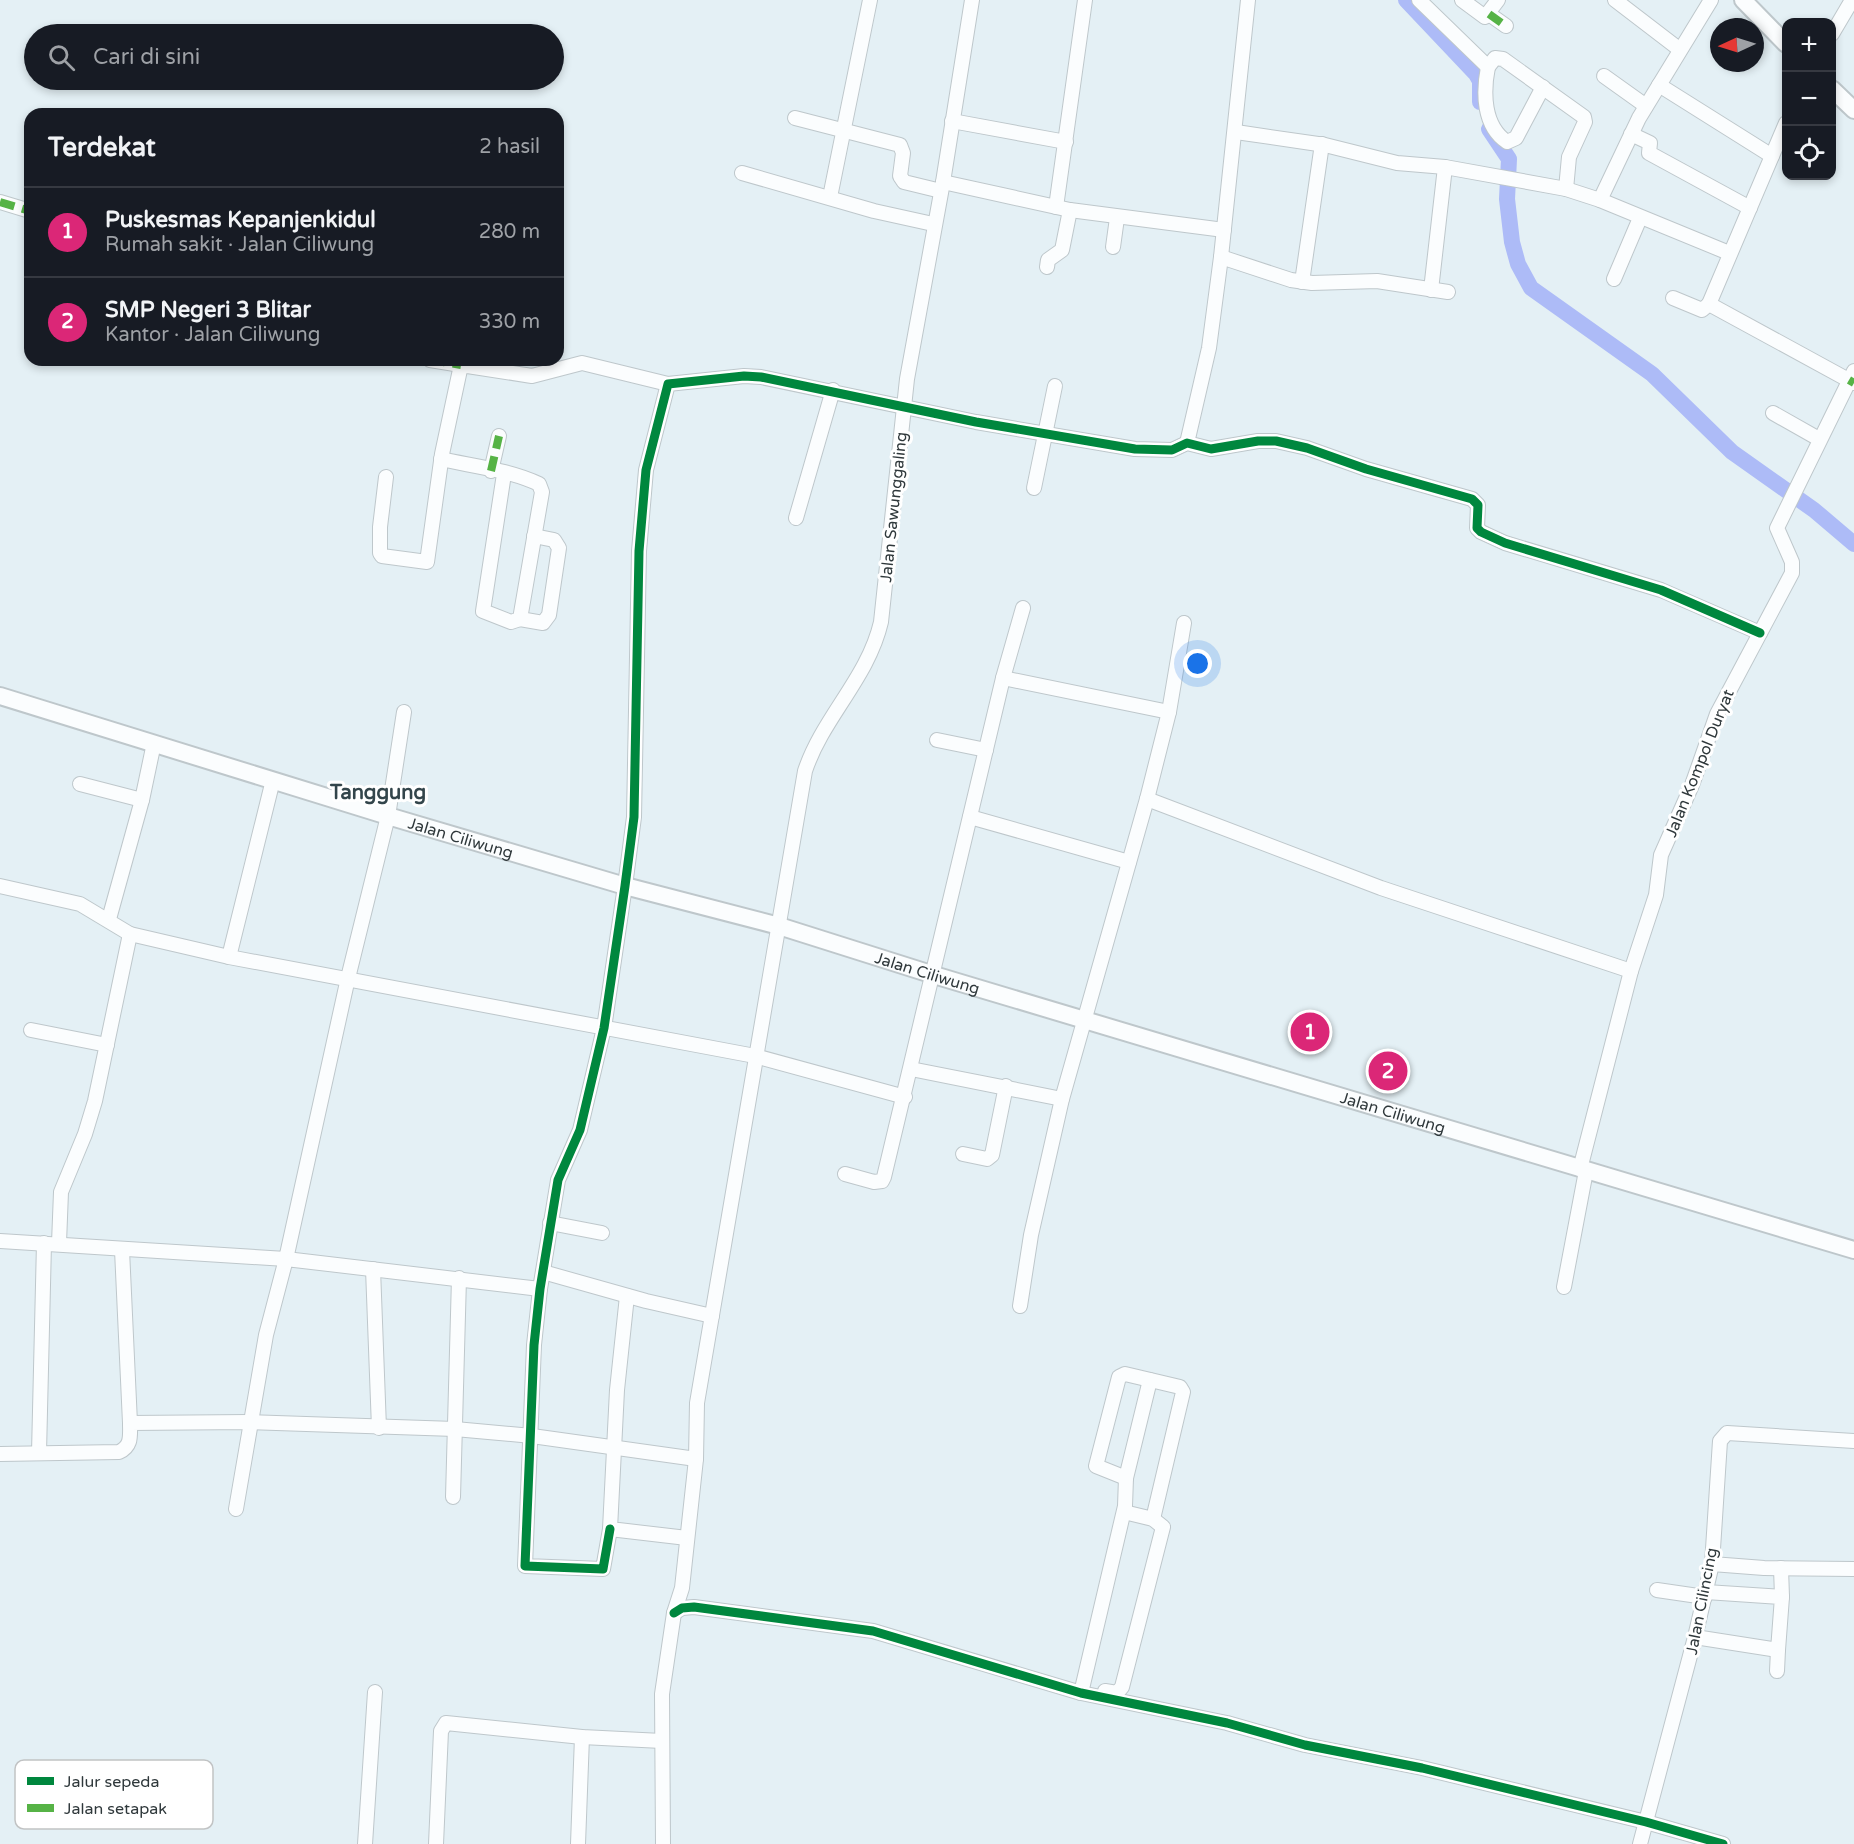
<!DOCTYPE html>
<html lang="id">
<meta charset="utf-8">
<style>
body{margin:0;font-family:"Varela Round",sans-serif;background:#242831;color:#f1f3f6}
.controls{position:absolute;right:18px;top:18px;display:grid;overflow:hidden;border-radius:12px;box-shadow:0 3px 9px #0003}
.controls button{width:54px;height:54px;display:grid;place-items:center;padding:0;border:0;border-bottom:2px solid #363941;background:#171b24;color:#f1f3f6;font:30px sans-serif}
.compass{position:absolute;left:1710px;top:18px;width:54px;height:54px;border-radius:50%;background:#171b24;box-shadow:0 3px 9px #0003;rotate:266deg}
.you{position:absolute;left:1198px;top:664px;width:21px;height:21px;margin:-15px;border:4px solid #fff;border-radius:50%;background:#1a73e8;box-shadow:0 0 0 9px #1a73e833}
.badge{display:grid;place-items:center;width:39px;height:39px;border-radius:50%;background:#db2777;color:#fff;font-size:20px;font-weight:700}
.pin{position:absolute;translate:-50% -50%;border:3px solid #fff;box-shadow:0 2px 6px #0006}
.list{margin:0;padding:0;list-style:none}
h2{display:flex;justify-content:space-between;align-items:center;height:78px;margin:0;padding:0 24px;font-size:26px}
h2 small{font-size:20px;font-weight:400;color:#9ea1a6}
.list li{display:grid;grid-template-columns:39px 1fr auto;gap:18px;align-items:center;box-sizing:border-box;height:90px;padding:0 24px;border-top:2px solid #363941}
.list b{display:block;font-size:22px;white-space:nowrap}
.list p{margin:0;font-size:20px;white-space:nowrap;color:#9ea1a6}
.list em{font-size:20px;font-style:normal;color:#9ea1a6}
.icon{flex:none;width:33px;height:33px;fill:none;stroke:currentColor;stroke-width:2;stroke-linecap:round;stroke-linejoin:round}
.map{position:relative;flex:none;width:1854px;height:1844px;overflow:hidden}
.search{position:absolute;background:#171b24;box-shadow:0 3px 9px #0003;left:24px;top:24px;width:540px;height:66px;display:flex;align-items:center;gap:15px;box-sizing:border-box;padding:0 21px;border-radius:33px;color:#9ea1a6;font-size:22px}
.panel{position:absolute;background:#171b24;box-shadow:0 3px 9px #0003;left:24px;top:108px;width:540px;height:258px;border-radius:18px}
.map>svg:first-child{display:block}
</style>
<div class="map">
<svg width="1854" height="1844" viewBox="0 0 1854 1844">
<rect width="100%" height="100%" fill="#e4f0f5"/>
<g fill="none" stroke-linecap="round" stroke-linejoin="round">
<!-- river -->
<g stroke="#adbbf7" stroke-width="16">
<polyline points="1406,0 1476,74 1480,81 1480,102"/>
<polyline points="1489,129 1509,159 1507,199 1512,242 1518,264 1531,288 1652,374 1732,452 1814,510 1854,544"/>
</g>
<defs>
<g id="minor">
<polyline points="1419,0 1488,67 1495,58 1503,59 1584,117 1585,122 1569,157 1566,189"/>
<polyline points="1462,0 1485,17 1498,0"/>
<polyline points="1615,0 1679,49"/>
<polyline points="1489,14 1506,26"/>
<polyline points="1832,34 1852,0"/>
<path d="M 1488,67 C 1483,92 1483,126 1507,142 L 1516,138 L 1543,87"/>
<polyline points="1604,76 1646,106"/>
<polyline points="1659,85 1772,156"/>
<polyline points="795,118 900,145 903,153 900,176 904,182 941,191"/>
<polyline points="952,121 1066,142"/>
<polyline points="1786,123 1709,304 1854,383"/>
<polyline points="1236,132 1325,145 1397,163 1445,167 1566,189 1600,200 1729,253"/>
<polyline points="1631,134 1650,143 1649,153 1750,208"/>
<polyline points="742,173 874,211 933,224"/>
<polyline points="943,182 1070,210 1224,230"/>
<polyline points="830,197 870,0"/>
<polyline points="1600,200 1639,118 1711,0"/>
<polyline points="0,202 30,211"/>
<polyline points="1056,207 1085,0"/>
<polyline points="1113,247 1117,218"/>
<polyline points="1221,257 1291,280 1312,283 1377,281 1448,292"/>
<polyline points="1047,267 1048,260 1062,250 1070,210"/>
<polyline points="1614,279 1640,218"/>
<polyline points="1302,282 1322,144"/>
<polyline points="1431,290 1445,167"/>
<polyline points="1673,298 1702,310 1709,304"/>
<polyline points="430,360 461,365"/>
<polyline points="1773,413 1819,439"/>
<polyline points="1187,443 1209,348 1221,257 1248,0"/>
<path d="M 441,459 C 472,466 510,470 539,484 L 542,492 L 520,619 L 511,622 L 483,611 L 504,474"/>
<polyline points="491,471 499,436"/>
<polyline points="386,477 380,527 380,553 382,556 427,562 442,454 461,365 532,376 582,363 668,384"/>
<polyline points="1034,488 1055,386"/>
<polyline points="796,518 833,390"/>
<polyline points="520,619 543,623 549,615 559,548 554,540 534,536"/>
<polyline points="1003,678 1169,712"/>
<polyline points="937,740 986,750"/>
<polyline points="80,784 142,800"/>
<polyline points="1147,799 1381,888 1631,971"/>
<polyline points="970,817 1129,862"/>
<polyline points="0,886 80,904 130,934 95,1101 85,1134 61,1192 59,1243"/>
<polyline points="109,919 142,800 154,743"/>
<polyline points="130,934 229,957 755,1056 905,1097"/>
<polyline points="229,957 273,780"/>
<polyline points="31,1030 107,1045"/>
<polyline points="911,1069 1062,1099"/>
<polyline points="963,1154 987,1159 992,1155 1006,1086"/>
<polyline points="1580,1169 1631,971 1656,895 1661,855 1692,785 1717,714 1792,573 1792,562 1777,528 1854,371"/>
<polyline points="845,1174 874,1182 882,1181 884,1177 1003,678 1023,608"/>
<polyline points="550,1223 602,1233"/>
<polyline points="0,1241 286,1259 348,978 388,816 404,712"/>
<polyline points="122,1250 130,1423"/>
<polyline points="373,1269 379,1428"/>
<polyline points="543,1272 646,1301 712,1316"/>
<polyline points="1564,1287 1586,1171"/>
<polyline points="627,1296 617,1390 610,1529 687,1538"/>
<polyline points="1020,1306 1031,1235 1062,1099 1147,799 1169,712 1184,623"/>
<polyline points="39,1453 44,1243"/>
<path d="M 0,1454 L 119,1452 C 132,1446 130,1436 130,1423 L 249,1422 L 455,1429 L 532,1436 L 696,1459"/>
<polyline points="1126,1478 1096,1466 1119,1377 1125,1374 1180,1387 1183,1392 1153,1519"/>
<polyline points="453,1497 459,1278"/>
<polyline points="236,1509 266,1335 286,1259 540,1289"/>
<polyline points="610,1529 603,1569 525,1566 534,1345 540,1289 558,1180 580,1130 604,1028 625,886 634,817 639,551 646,470 668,384 744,376 761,377 976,422 1135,449 1172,450 1187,443 1211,449 1258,441 1276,441 1307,448 1366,469 1472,499 1478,505 1477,528 1481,532 1505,543 1661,590 1760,633"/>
<polyline points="1712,1564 1764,1568 1854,1569"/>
<polyline points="1781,1568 1782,1597"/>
<polyline points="1657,1590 1705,1597"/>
<polyline points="674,1613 682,1608 694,1607 873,1631 1081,1693 1227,1723 1305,1745 1422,1768 1646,1822 1723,1844"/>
<polyline points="1695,1637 1778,1650 1782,1597 1706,1592"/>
<polyline points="1777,1671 1778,1650"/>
<polyline points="1105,1691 1117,1693 1122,1687 1163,1527 1153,1519 1124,1512"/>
<polyline points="1081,1693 1125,1506 1126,1478 1150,1380"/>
<polyline points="365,1844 375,1692"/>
<polyline points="436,1844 441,1731 446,1723 582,1737 662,1741"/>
<polyline points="578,1844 582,1737"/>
<path d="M 663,1844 L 662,1694 L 674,1613 L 682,1588 L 696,1459 L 697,1403 L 805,771 C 823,717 868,678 881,622 L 907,379 L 943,182 L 972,0"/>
<polyline points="1640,1844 1695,1637 1712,1564 1720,1441 1727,1433 1854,1441"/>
</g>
<g id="major">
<polyline points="1743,0 1786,44"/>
<polyline points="1832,89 1854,110"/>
<path id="s1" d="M 0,696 L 388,816 L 625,886 L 779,926 L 934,975 L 1854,1250"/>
</g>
</defs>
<!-- minor casing -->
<use href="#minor" stroke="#bec7cb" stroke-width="16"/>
<!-- major casing -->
<use href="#major" stroke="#bec7cb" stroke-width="20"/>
<!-- minor -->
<use href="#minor" stroke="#fbfdfe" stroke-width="14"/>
<!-- major -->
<use href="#major" stroke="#fbfdfe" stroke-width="16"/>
<!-- quiet -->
<g stroke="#56b346" stroke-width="8" stroke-dasharray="15 8" stroke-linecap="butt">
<polyline points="1489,14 1506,26"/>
<polyline points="0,202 30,211"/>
<polyline points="430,360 461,365"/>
<polyline points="1849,380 1854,383"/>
<polyline points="491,471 499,436"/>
</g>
<defs>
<g id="cycleway">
<polyline points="610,1529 603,1569 525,1566 534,1345 540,1289 558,1180 580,1130 604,1028 625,886 634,817 639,551 646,470 668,384 744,376 761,377 976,422 1135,449 1172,450 1187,443 1211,449 1258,441 1276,441 1307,448 1366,469 1472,499 1478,505 1477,528 1481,532 1505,543 1661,590 1760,633"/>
<polyline points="674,1613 682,1608 694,1607 873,1631 1081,1693 1227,1723 1305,1745 1422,1768 1646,1822 1723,1844"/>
</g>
</defs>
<!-- cycleway casing -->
<use href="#cycleway" stroke="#fff" stroke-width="13"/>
<!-- cycleway -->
<use href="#cycleway" stroke="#00873e" stroke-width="9"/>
</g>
<g text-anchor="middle" stroke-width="6" stroke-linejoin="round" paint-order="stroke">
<!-- street labels -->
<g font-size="16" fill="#2f383b" stroke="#fff">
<text transform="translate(893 507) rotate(-84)" y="6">Jalan Sawunggaling</text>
<text transform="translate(1699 763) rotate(-68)" y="6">Jalan Kompol Duryat</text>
<text dy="6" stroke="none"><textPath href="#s1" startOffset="482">Jalan Ciliwung</textPath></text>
<text dy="6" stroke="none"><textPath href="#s1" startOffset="968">Jalan Ciliwung</textPath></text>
<text dy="6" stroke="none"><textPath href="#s1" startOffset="1454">Jalan Ciliwung</textPath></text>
<text transform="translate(1701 1601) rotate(-79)" y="6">Jalan Cilincing</text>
</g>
<!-- quarter labels -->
<g font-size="20" font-weight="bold" fill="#33454b" stroke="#fff">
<text x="378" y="799">Tanggung</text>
</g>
</g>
<!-- legend -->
<rect x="15" y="1760" width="198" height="69" rx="9" fill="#fff" stroke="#c1c3c4" stroke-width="1.5"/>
<rect x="27" y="1777" width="27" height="8" fill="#00873e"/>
<rect x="27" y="1804" width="27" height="8" fill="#56b346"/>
<g font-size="16" fill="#2f383b">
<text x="64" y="1787">Jalur sepeda</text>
<text x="64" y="1814">Jalan setapak</text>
</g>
</svg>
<div class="controls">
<button>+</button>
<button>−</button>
<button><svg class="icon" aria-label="locate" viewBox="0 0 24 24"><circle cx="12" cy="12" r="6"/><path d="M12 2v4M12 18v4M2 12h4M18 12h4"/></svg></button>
</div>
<svg class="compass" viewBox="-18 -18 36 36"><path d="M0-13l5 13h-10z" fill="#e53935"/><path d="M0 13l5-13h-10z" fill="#9ea1a6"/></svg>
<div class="you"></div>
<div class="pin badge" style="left:1310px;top:1032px">1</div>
<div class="pin badge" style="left:1388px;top:1071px">2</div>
<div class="search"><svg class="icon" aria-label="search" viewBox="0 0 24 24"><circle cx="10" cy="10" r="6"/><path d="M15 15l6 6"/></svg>Cari di sini</div>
<section class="panel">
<h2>Terdekat<small>2 hasil</small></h2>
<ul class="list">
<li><span class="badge">1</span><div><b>Puskesmas Kepanjenkidul</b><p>Rumah sakit · Jalan Ciliwung</p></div><em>280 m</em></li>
<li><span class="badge">2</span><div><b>SMP Negeri 3 Blitar</b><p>Kantor · Jalan Ciliwung</p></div><em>330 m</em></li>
</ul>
</section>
</div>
